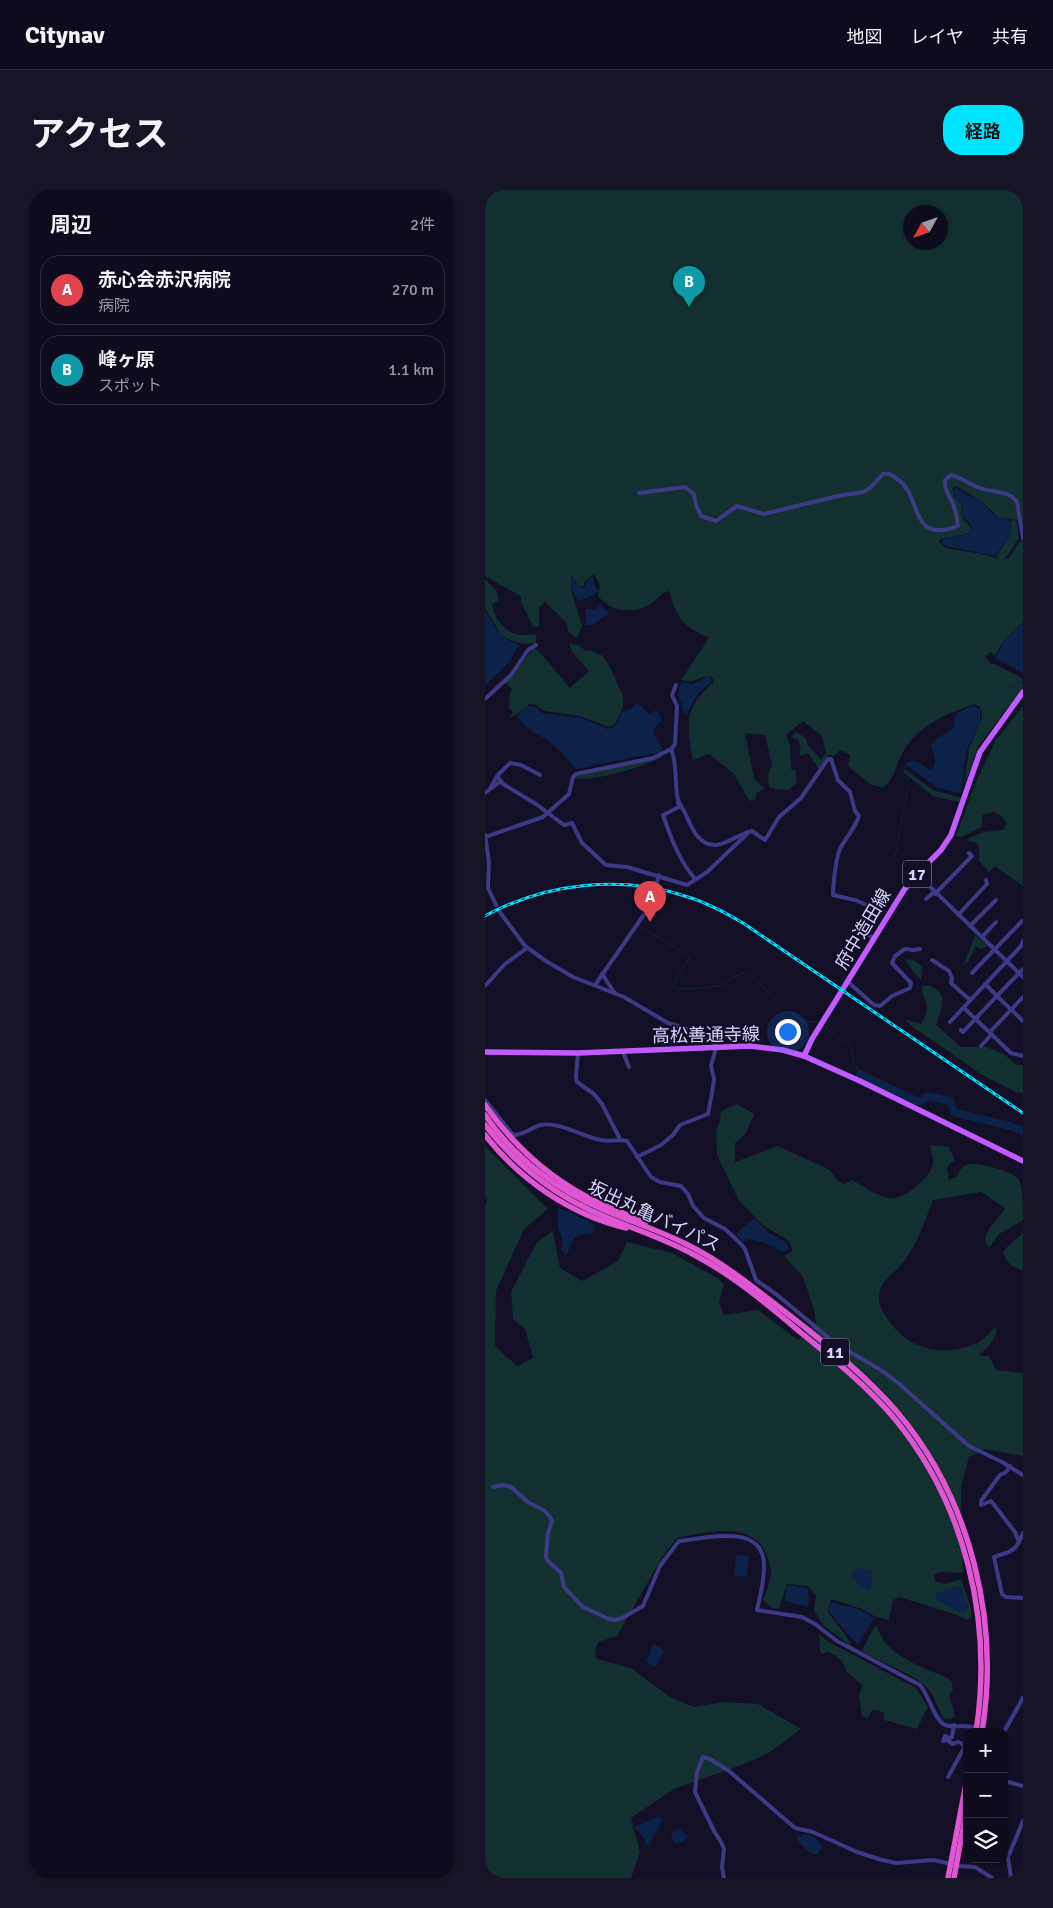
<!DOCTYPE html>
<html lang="ja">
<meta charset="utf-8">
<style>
body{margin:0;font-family:Signika,"Noto Sans JP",sans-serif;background:#171425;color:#f1f3f6}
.controls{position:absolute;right:15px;bottom:15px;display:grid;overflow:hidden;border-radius:10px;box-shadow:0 1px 4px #0004}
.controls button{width:45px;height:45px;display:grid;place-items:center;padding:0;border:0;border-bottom:1px solid #2e2b3b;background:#0e0b1c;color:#f1f3f6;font:25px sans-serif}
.compass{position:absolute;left:418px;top:15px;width:45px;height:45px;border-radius:50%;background:#0e0b1c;box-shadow:0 1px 4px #0004;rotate:230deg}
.you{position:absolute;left:302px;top:841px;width:18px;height:18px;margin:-12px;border:4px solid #fff;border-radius:50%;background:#1a73e8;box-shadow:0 0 0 8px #1a73e833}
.badge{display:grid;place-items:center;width:32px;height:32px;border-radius:50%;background:#00e5ff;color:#fff;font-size:16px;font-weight:700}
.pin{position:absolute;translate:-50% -41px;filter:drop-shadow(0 1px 2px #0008)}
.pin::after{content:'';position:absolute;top:26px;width:18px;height:15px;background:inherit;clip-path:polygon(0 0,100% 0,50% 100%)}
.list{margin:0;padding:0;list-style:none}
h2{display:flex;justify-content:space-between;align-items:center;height:65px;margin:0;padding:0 20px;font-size:21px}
h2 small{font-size:16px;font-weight:400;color:#9b9ba3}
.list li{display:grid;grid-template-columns:32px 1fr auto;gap:15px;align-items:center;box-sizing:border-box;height:70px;margin:0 10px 10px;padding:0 10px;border:1px solid #2e2b3b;border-radius:20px}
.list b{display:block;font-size:19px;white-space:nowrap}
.list p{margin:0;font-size:16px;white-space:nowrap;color:#9b9ba3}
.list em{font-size:16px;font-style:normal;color:#9b9ba3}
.icon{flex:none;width:28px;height:28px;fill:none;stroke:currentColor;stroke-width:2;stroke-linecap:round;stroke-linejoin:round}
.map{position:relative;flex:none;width:538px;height:1688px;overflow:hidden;border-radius:20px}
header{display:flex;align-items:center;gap:30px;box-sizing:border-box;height:70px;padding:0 25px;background:#0e0b1c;border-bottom:1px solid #2e2b3b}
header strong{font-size:24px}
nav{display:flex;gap:28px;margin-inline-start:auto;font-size:18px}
.intro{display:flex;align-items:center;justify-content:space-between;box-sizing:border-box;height:120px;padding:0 30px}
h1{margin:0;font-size:35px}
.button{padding:12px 22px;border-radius:20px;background:#00e5ff;color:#111;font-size:18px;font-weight:700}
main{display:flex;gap:30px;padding:0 30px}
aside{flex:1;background:#0e0b1c;border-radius:20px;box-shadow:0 1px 4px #0004}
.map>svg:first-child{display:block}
</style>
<header>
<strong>Citynav</strong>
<nav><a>地図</a><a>レイヤ</a><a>共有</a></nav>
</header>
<div class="intro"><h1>アクセス</h1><a class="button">経路</a></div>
<main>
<aside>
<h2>周辺<small>2件</small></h2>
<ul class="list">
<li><span class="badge" style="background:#e0444e">A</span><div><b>赤心会赤沢病院</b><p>病院</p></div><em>270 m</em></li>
<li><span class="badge" style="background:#0f9aa8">B</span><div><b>峰ヶ原</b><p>スポット</p></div><em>1.1 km</em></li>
</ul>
</aside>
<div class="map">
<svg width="538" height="1688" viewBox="0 0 538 1688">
<rect width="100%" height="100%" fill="#130f26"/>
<!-- green -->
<g fill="#12302f" fill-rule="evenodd">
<path d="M 0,0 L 538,0 L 538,338 L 537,331 L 513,327 L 496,311 L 471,296 L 468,298 C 467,307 471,309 477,315 C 476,325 476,329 485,336 L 486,341 C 480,346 464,347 455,349 L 454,352 L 460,358 L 492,363 L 514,369 L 511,367 L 526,344 L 525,332 L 528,330 L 532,331 L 534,348 L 520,369 L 524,368 L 536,350 L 538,352 L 538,432 L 518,452 L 510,465 L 505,462 L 500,467 L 506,473 L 505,474 L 510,474 L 538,489 L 538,491 L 531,493 L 538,492 L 538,497 L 493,557 L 479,597 L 484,557 C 489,552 488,548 491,541 C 494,532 500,528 495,517 L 489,514 C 460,524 428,538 415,568 C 410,579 409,589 398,598 L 385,594 L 363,576 L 365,565 L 355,560 L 349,566 L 343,564 L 342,569 L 334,579 L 323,563 L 316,566 L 314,562 L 316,557 L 313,550 L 306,547 L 311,542 L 321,548 L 322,554 L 336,570 L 341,563 L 337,546 L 318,531 L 301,545 L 305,555 L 306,579 L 310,580 L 312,593 L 303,600 L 284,598 L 283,585 L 287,575 L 280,545 L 260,543 L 269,589 L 280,598 L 271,604 L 270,610 L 265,611 L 248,583 L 224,564 L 208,570 C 201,534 199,517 229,492 L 228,488 L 225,486 C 210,487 213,494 196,490 L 224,448 C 198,436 192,429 184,401 C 174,403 174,409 166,414 C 147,425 127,422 113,406 L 115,395 L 109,384 L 100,391 L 98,397 L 93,395 L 86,385 L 86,400 L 97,436 L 92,448 L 84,443 L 81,432 L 60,412 L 54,418 L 54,436 L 48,437 L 36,412 L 36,406 L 0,386 ZM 426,22 L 456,22 L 456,52 L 426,52 Z"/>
<path d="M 0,389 L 11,401 L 14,410 L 7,415 C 10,429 20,442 34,445 C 40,446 45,443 51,445 L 51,453 L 39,454 L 28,451 L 16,445 L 0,418 Z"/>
<polygon points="84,453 93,455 101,461 107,461 118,466 125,477 138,506 138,517 130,534 124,537 95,526 59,521 51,515 44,514 40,519 25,528 28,521 23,518 25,512 24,506 27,499 21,493 48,459 52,459 85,498 104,481 87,462"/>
<polygon points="538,516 538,696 510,676 504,682 494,671 494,656 491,653 483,651 482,649 499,642 518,640 522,634 517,626 509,622 497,625 497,637 476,647 471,646 492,589 511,550"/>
<path d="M 180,565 C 167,575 105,593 90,588 L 96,584 Z"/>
<polygon points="420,579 448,600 474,607 476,609 474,612 448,606 418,582"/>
<polygon points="490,745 502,756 495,759 491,756 484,770 479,775"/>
<polygon points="422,769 428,770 437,776 436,791 421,772"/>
<path d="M 442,795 C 465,802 457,818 451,835 L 476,857 L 502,857 L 520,865 L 532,875 L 538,875 L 538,903 L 531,902 L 499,886 L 425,835 L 420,829 L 436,834 C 441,826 444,817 440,809 C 438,804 436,802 437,797 Z"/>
<path d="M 252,914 L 269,924 L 261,943 L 250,953 L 250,972 L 293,956 L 345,980 L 351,989 L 359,994 L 367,990 C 378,996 393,1007 405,1008 C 420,1010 445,988 448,974 C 449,967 446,961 445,955 L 464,957 L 470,971 L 464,974 L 462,979 L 464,990 L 472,987 C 474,983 476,978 481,975 C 491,971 525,981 533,988 C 538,997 538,1018 538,1030 L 514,1044 L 504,1058 L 500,1051 C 503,1033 513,1032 520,1018 L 496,1002 L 448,1010 C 439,1033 432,1056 416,1075 C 406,1086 394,1092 394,1108 C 394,1118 402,1128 407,1135 C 427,1161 461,1166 490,1154 C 497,1151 504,1143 510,1137 L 512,1142 L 504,1156 L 494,1165 L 496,1166 L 504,1166 L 511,1180 L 538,1183 L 538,1266 L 500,1259 L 484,1267 L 476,1297 L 478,1383 L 456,1382 L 449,1385 L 450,1391 L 460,1394 L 476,1389 L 486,1419 L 486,1428 L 482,1430 L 472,1425 L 414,1407 L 408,1410 L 404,1430 L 391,1427 L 377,1419 L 346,1409 L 343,1422 C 351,1434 361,1443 367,1457 L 338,1435 L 329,1420 L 331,1406 L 323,1396 L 302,1394 L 294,1419 L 287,1418 L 278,1410 C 281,1402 285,1393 286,1384 C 287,1379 284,1374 283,1369 C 272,1329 222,1342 192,1348 L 176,1369 L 132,1446 L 113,1452 L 110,1461 L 112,1469 L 146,1478 L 185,1507 L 209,1517 L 240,1512 L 273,1514 L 316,1539 L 285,1562 L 262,1573 L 189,1599 L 146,1628 L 155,1662 L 146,1688 L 0,1688 L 0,1017 L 2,1009 L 0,1009 L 0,956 L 63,1019 L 39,1039 L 11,1101 L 10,1156 L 32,1176 L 48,1168 L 40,1139 L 28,1129 L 26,1102 L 52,1052 L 68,1041 L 75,1078 L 97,1091 L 133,1071 L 142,1052 L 187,1063 L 234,1089 L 239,1095 L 234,1112 L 239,1125 L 273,1120 L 313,1150 L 331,1132 L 328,1116 L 318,1087 L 299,1066 L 308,1061 L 303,1050 L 279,1036 L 254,1011 L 232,965 L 231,940 L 235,931 L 236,921 ZM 476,1398 L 483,1417 L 475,1422 L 452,1410 Z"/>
<path d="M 538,1043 L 538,1080 L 537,1080 C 527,1077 522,1073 518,1063 L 521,1058 Z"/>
<path d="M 392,1436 C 398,1461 428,1474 451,1483 C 456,1485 464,1487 467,1493 C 467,1493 468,1500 468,1500 L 464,1505 L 470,1526 L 465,1529 L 459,1529 C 453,1520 450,1506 442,1498 C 428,1483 396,1473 377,1461 L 389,1437 Z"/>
<path d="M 334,1444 L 342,1451 L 431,1498 L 443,1517 L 432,1539 L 399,1530 L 399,1523 L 392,1520 L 387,1520 L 383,1528 L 377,1526 L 374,1505 L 378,1496 L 361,1481 C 360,1470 352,1466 342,1462 L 338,1464 L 335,1461 Z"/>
</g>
<!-- water -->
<g fill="#0c2248">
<path d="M 470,297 L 482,305 L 496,311 L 507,324 L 524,330 L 526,344 L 510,366 L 460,356 L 456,353 L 458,349 C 467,347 480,347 487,341 L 486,335 L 477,325 L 478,315 L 470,308 L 468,303 Z"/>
<polygon points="86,385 91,394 98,398 101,395 102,391 108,386 109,395 114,401 103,408 93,411 87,399"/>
<polygon points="115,414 124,423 108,435 101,435 101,419 110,419"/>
<path d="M 0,420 C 10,437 13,449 34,454 L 24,473 L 0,496 Z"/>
<polygon points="538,433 538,483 510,468 519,452"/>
<path d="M 222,487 L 225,487 L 227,492 L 214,502 L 201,525 L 198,522 C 197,508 189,506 197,492 L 208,494 Z"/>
<path d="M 150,514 L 155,515 L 164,525 L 171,520 L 177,530 L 168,539 L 169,545 L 178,559 L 174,562 L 91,579 C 84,570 74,560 66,553 C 54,543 41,542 32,525 L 44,516 L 51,517 L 57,523 L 96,528 L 122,539 C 133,538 133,529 138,521 L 146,519 Z"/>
<path d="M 488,515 L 495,520 L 495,533 L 491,538 L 487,552 L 483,556 L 481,562 L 476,603 L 453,598 L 420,574 C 430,567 436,574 445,580 C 455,573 448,565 446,555 L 454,547 L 468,539 L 471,524 Z"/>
<path d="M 73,1018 L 84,1022 L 110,1035 L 108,1043 C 83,1046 91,1049 81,1065 L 76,1060 L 78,1051 L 73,1037 Z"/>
<path d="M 269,1028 L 284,1043 L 302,1053 L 304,1057 L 302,1061 L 297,1062 C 286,1054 275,1051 262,1049 L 259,1052 L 251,1044 Z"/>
<polygon points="251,1365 264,1366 262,1387 249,1385"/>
<polygon points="376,1378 387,1381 386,1399 384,1400 377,1398 367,1387 367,1382"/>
<polygon points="302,1395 323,1398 324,1417 299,1411"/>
<path d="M 473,1396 C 479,1401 484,1415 481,1422 L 475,1422 L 452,1410 L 450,1407 L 451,1403 Z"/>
<path d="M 346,1412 L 373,1419 L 389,1428 L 373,1454 C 363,1446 354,1433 345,1423 L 344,1419 Z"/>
<polygon points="168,1454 179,1460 171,1477 161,1472"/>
<polygon points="172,1627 178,1629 164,1656 163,1656 158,1647 149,1637"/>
<polygon points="195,1638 203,1647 196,1653 190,1653 186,1646 187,1642"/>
<path d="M 320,1644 C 326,1645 334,1650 337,1657 L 332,1665 L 324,1662 L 313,1652 L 312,1647 Z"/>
</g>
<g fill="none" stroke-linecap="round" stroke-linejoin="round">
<!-- stream -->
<g stroke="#0c2248" stroke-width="1">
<path d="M 495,520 C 503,516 505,513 512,507 C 519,500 529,496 538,493"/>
<polyline points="410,668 424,590 415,584 422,575"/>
<polyline points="407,728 427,697"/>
<path d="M 153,735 L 205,767 L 187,795 L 190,798 C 196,800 231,797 237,795 C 246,791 251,783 262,783 L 317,831 L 332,832"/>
<polyline points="341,839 363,854 367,860 368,870 375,884"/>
<polyline points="342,839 346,830 344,828 365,795"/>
<polyline points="516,1542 538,1502"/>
</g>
<!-- river -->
<path stroke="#0c2248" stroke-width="8" d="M 375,884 L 432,911 L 436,911 L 442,906 L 465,911 L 469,922 C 492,930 516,931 538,941"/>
<!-- minor -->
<g stroke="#3d3a85" stroke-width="4">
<path d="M 154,303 L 200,297 L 209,304 L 211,315 L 216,326 L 231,331 L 252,316 L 279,324 L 353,306 L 378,302 L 384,299 L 398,284 C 404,283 407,285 412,289 C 438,305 423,355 473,336 C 472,329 471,321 468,314 C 464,305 459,300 460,290 L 466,285 C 476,287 485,295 495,298 C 508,303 524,300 532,312 L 538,348"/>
<polyline points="0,509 26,485 43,460 51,455"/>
<polyline points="186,559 190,554 192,516 187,505 191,495"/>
<polyline points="16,591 12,586 25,573 36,575 55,585"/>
<polyline points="6,597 12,586"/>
<polyline points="0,603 16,591 18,594 51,614 79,635 87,633 97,653 121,675 142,677 202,695 222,682 262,644 262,642"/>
<path d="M 193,612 L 194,617 L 178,625 C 186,648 194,670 210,689"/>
<polyline points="0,645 4,672 3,698 11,715"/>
<path d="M 0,647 L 58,627 L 84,604 L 88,587 L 91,584 L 168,568 L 186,559 C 192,573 190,590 192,605 C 193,612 197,617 200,623 C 206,636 213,656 231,655 C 242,654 254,644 267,641 L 280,650 L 294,627 L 316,608 L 343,569 L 346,569 L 353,590 L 365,602 L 370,621 L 374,626 C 370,638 362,646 356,657 C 351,665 348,695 348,705 L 370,710 L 386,717 L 387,721 L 377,740 L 389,749"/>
<polyline points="432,684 538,787"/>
<polyline points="171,695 174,685"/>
<polyline points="450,704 487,666 484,663"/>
<polyline points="441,709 449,702"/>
<polyline points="14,721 40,756 61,771 88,787 139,807 183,833 209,841 230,853 231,858 226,876 229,889 227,903 223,924 195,935 188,945 176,955 152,967"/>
<polyline points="473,725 502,694 501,690"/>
<polyline points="485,736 511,710"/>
<polyline points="497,747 511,732"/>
<polyline points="447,770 464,781 467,788 466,793 485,810"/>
<polyline points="538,779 512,806 538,831"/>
<polyline points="487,783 537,731"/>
<polyline points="117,784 129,802"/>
<polyline points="363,792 389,815 395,816 407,806 425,798 426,793 407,773 410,766 420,759 428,760 435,759"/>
<polyline points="110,795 167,713 170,701"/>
<polyline points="0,796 20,774 42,758"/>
<polyline points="479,818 526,863 538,866"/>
<polyline points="465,832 536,756 538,751"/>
<polyline points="476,840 478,842 512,806 500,794"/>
<polyline points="505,842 538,807"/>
<polyline points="496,856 507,844"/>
<polyline points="138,862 144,877"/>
<polyline points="93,863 91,887 92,892 109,904 117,914 135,949"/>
<path d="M 0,910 L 27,944 L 30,945 C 40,944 47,937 56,935 C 72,931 99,947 116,950 C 125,952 133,949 142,951 L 166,987 L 175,992 L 196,996 L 203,1004 L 208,1016 L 219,1028 L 240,1039 L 255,1053 L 260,1059 L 271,1090 L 291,1104 L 351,1154 L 396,1180 L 412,1192 L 484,1256 L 517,1272 L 538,1285"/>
<polyline points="525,1276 521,1282 515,1285 496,1311 496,1315 506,1311 530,1342 534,1352 530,1358 524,1362 509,1367 517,1404 521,1407 538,1408"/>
<path d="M 8,1297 L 19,1295 L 26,1297 L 44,1313 L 59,1320 L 65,1327 L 67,1331 L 63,1343 L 61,1365 L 62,1370 L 76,1383 L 79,1397 L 92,1411 L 98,1417 L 124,1429 L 130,1430 L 137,1428 L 158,1416 L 175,1376 L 194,1351 C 222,1348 280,1332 279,1377 C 279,1392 275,1406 272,1420 L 317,1427 L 330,1434 L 352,1451 L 435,1495 C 443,1504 450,1531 460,1535 C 469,1538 481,1534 491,1538"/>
<polyline points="534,1352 538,1343"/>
<polyline points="519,1542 538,1508"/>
<polyline points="463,1587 479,1558 478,1554 473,1552 468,1554 462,1550 458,1551 460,1546 464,1548 467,1547 469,1535"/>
<polyline points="519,1591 538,1596"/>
<polyline points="519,1658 523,1667"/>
<polyline points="239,1688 237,1677 239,1659 236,1652 229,1641 210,1602 212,1582 218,1567 225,1569 244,1581 310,1638 328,1642 372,1662 397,1670 411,1673 449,1670 474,1676 490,1677 507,1688"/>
<polyline points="526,1688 523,1667 538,1631"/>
</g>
<!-- primary -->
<g stroke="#c25bff" stroke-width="5.5">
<polyline points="0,862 93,863 265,856 298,860 319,866 375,891 538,971"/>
<polyline points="319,866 327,849 419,700 432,684 456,660 466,645 495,562 538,502"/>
</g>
<!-- trunk -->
<g stroke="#e055d1" stroke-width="5.5">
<path d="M 0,915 C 30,958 70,993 118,1015 C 132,1021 147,1026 160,1033"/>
<path d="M 0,925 C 29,968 72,1000 119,1020 C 147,1032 176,1041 203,1055 C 241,1074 274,1102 308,1128 C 345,1157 382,1187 413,1223 C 486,1310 515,1431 497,1542"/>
<path d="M 0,935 C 31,975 69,1005 116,1025 C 148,1039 182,1049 213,1067 C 250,1087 283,1115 315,1142 C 348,1169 381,1195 409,1228 C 481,1315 508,1431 491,1542"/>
<path d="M 0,945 C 35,990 86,1025 141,1038"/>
<polyline points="463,1688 482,1588"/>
<polyline points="469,1688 482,1617"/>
</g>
<defs>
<path id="rail" d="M 0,726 C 60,693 138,684 203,707 C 223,713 241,723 258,733 L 538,923"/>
</defs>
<!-- rail casing -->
<use href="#rail" stroke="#00e5ff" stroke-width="3"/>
<!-- rail -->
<use href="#rail" stroke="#130f26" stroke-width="1" stroke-dasharray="4" stroke-linecap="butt"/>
</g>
<g text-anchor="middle" stroke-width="4" stroke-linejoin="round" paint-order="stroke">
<!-- shield labels -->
<g fill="#130f26" stroke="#9e99be" stroke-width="1">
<rect x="418" y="670.5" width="28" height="27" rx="4"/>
<rect x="336" y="1148.5" width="28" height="27" rx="4"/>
</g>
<g font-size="16" font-weight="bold" fill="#d9d4ff">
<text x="432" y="690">17</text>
<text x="350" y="1168">11</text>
</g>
<!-- street labels -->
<g font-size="18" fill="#d9d4ff" stroke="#130f26">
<text transform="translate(378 739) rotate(-59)" y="6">府中造田線</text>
<text transform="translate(221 845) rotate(-1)" y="6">高松善通寺線</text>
<text transform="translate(169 1026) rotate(25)" y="6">坂出丸亀バイパス</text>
</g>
</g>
</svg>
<div class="controls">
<button>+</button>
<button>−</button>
<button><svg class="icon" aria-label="layers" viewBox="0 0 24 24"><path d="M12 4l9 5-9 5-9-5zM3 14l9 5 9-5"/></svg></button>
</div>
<svg class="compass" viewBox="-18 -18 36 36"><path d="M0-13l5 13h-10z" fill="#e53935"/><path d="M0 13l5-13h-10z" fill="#9b9ba3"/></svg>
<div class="you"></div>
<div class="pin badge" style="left:165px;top:732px;background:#e0444e">A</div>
<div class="pin badge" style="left:204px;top:117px;background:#0f9aa8">B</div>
</div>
</main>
